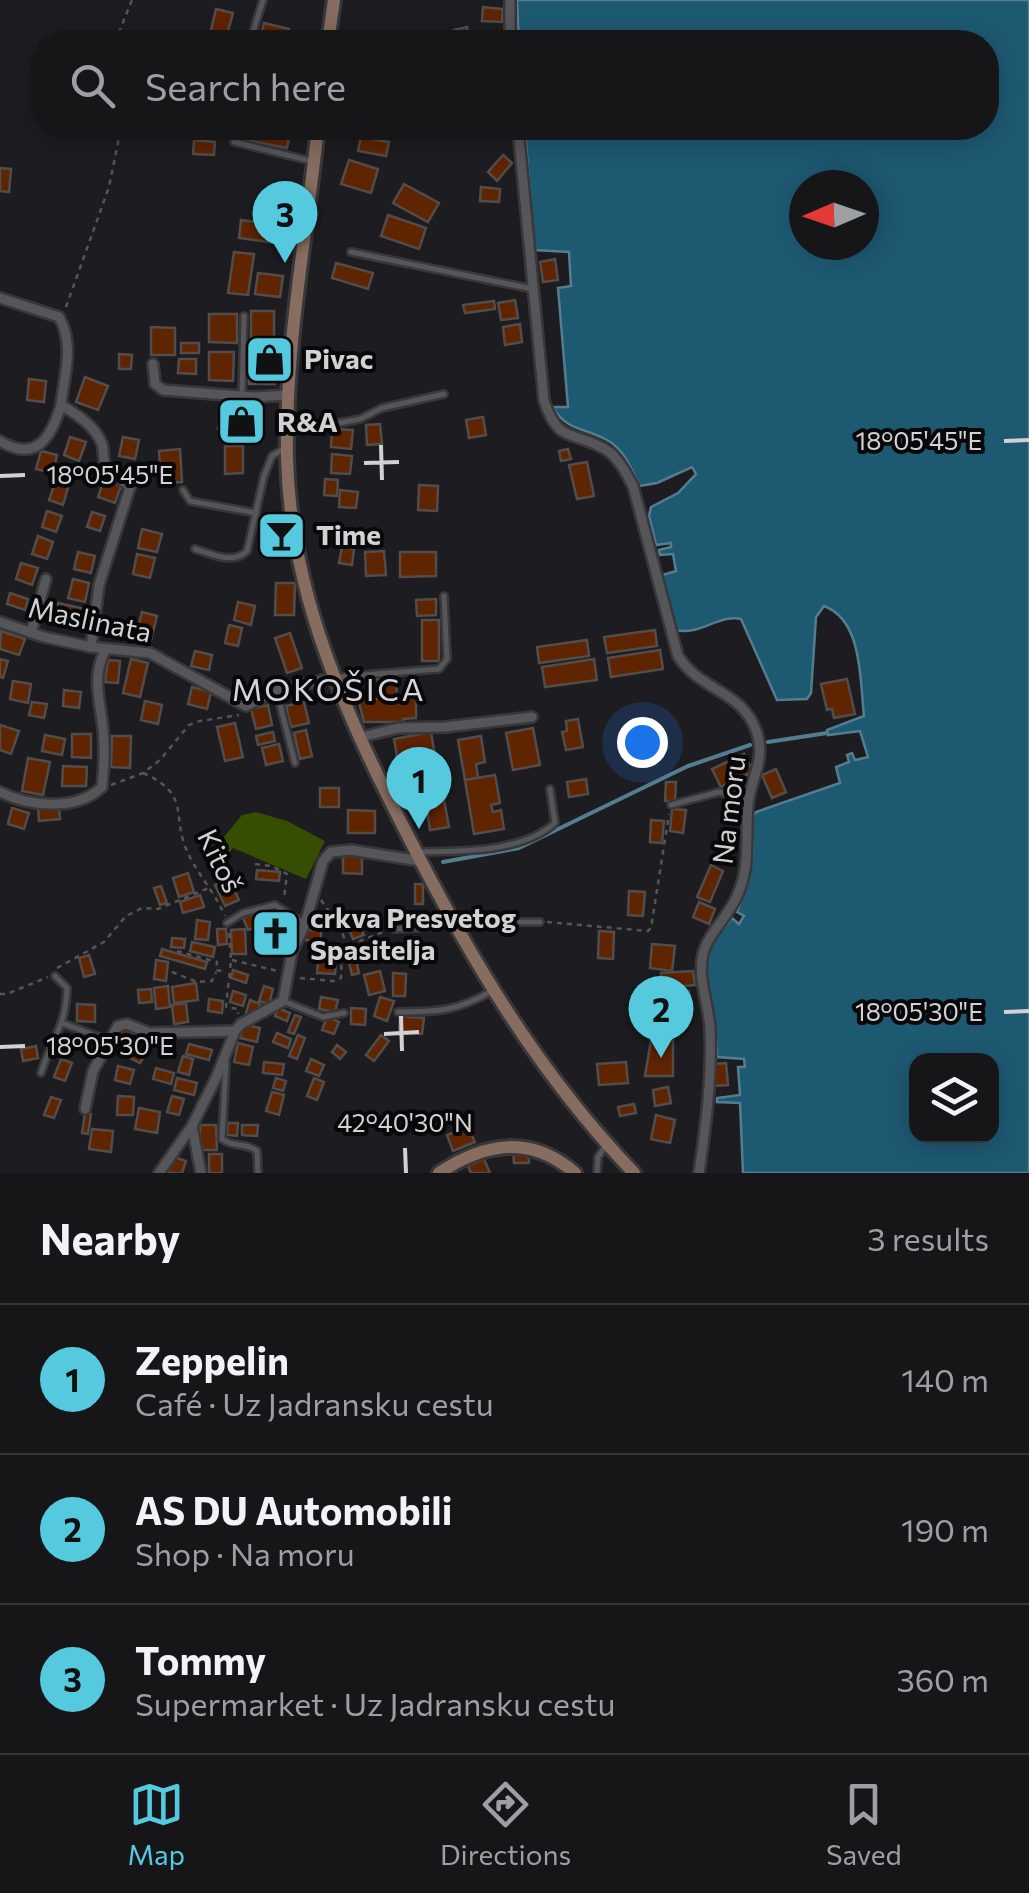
<!DOCTYPE html>
<meta charset="utf-8">
<style>
body{margin:0;font-family:Commissioner,sans-serif;background:#232326;color:#f1f3f6}
.controls{position:absolute;right:30px;bottom:30px;display:grid;overflow:hidden;border-radius:20px;box-shadow:0 5px 25px #0003}
.controls button{width:90px;height:90px;display:grid;place-items:center;padding:0;border:0;border-bottom:2px solid #353538;background:#161619;color:#f1f3f6;font:50px sans-serif}
.compass{position:absolute;left:789px;top:170px;width:90px;height:90px;border-radius:50%;background:#161619;box-shadow:0 5px 25px #0003;rotate:268deg}
.you{position:absolute;left:642px;top:742px;width:35px;height:35px;margin:-25px;border:8px solid #fff;border-radius:50%;background:#1a73e8;box-shadow:0 0 0 15px #1a73e833}
.badge{display:grid;place-items:center;width:65px;height:65px;border-radius:50%;background:#55cadf;color:#111;font-size:32px;font-weight:700}
.pin{position:absolute;translate:-50% -82px;filter:drop-shadow(0 2px 5px #0008)}
.pin::after{content:'';position:absolute;top:52px;width:35px;height:30px;background:inherit;clip-path:polygon(0 0,100% 0,50% 100%)}
.list{margin:0;padding:0;list-style:none}
h2{display:flex;justify-content:space-between;align-items:center;height:130px;margin:0;padding:0 40px;font-size:42px}
h2 small{font-size:32px;font-weight:400;color:#9e9fa2}
.list li{display:grid;grid-template-columns:65px 1fr auto;gap:30px;align-items:center;box-sizing:border-box;height:150px;padding:0 40px;border-top:2px solid #353538}
.list b{display:block;font-size:38px;white-space:nowrap}
.list p{margin:0;font-size:32px;white-space:nowrap;color:#9e9fa2}
.list em{font-size:32px;font-style:normal;color:#9e9fa2}
.icon{flex:none;width:55px;height:55px;fill:none;stroke:currentColor;stroke-width:2;stroke-linecap:round;stroke-linejoin:round}
.map{position:relative;flex:none;width:1029px;height:1173px;overflow:hidden}
.search{position:absolute;background:#161619;box-shadow:0 5px 25px #0003;left:30px;right:30px;top:30px;height:110px;display:flex;align-items:center;gap:25px;box-sizing:border-box;padding:0 35px;border-radius:40px;color:#9e9fa2;font-size:38px}
.sheet{height:580px;background:#161619}
nav{display:flex;justify-content:space-around;align-items:center;box-sizing:border-box;height:140px;border-top:2px solid #353538;background:#161619;font-size:28px;color:#9e9fa2}
nav a{display:grid;justify-items:center;gap:5px}
nav .on{color:#55cadf}
.map>svg:first-child{display:block}
</style>
<div class="map">
<svg width="1029" height="1173" viewBox="0 0 1029 1173">
<rect width="100%" height="100%" fill="#1d1d21"/>
<!-- green -->
<polygon fill="#354e02" points="256,812 287,821 325,841 306,879 233,848 221,861 209,855 242,815"/>
<!-- water -->
<path fill="#1e5972" stroke="#547d90" stroke-width="2.5" fill-rule="evenodd" d="M 517,0 L 1029,0 L 1029,1173 L 743,1173 L 740,1103 L 717,1102 L 717,1098 L 740,1095 L 738,1067 L 745,1067 L 744,1059 L 717,1057 C 718,1025 704,989 707,960 C 708,943 722,930 732,918 L 739,924 L 744,916 L 737,912 C 749,878 757,852 751,817 L 756,812 L 840,783 L 836,767 L 849,762 L 847,755 L 852,753 L 855,760 L 868,757 L 860,731 L 828,735 L 827,730 L 864,716 C 860,682 863,620 824,606 L 816,617 L 811,693 L 807,699 L 777,700 L 741,619 C 719,614 699,636 676,630 L 662,575 L 676,571 L 673,554 L 660,555 L 659,550 L 671,547 L 671,543 L 656,545 L 649,516 L 651,507 L 678,493 L 696,474 L 692,467 L 657,483 L 639,486 C 632,469 624,449 607,440 C 582,426 570,433 552,407 L 568,407 L 558,288 L 571,286 L 569,252 L 534,250 L 525,128 L 986,128 L 986,42 L 519,42 ZM 804,185 L 864,185 L 864,245 L 804,245 ZM 916,1060 L 992,1060 L 992,1136 L 916,1136 Z"/>
<g fill="none" stroke-linecap="round" stroke-linejoin="round">
<!-- stream -->
<g stroke="#547d90" stroke-width="4">
<polyline points="768,742 827,733"/>
<polyline points="443,862 519,848 688,766 750,745"/>
</g>
</g>
<!-- building -->
<g fill="#5f2400" stroke="#524c4a" stroke-width="2.5">
<polygon points="483,7 503,9 502,22 482,21"/>
<polygon points="216,9 233,13 225,42 209,38"/>
<polygon points="264,23 289,29 285,42 259,42"/>
<polygon points="467,27 470,42 457,42 454,30"/>
<polygon points="200,128 218,128 217,137 199,136"/>
<polygon points="247,128 291,128 287,148 245,140"/>
<polygon points="377,128 391,128 390,137 376,134"/>
<polygon points="361,137 389,142 386,156 358,151"/>
<polygon points="194,140 215,142 214,155 193,154"/>
<polygon points="503,155 512,163 497,181 488,172"/>
<polygon points="349,160 378,169 371,193 341,184"/>
<polygon points="0,168 11,169 9,192 0,191"/>
<polygon points="404,184 439,203 428,222 393,203"/>
<polygon points="481,187 500,189 499,202 480,201"/>
<polygon points="388,215 426,228 419,249 381,236"/>
<polygon points="241,220 285,226 283,244 239,238"/>
<polygon points="234,252 254,254 248,295 228,293"/>
<polygon points="555,259 558,280 543,282 540,262"/>
<polygon points="336,263 373,273 368,289 332,278"/>
<polygon points="258,273 283,276 280,297 255,294"/>
<polygon points="515,300 518,318 501,320 498,303"/>
<polygon points="494,301 495,309 465,313 463,305"/>
<rect x="251" y="311" width="23" height="30"/>
<polygon points="209,314 237,314 237,343 209,342"/>
<polygon points="520,324 522,342 505,345 503,327"/>
<polygon points="151,327 175,328 175,355 151,355"/>
<rect x="181" y="343" width="18" height="10"/>
<polygon points="250,351 275,351 275,384 249,384"/>
<polygon points="209,352 234,352 233,381 209,380"/>
<polygon points="119,354 132,355 131,369 119,369"/>
<polygon points="179,359 196,359 196,374 178,373"/>
<polygon points="85,377 108,386 98,410 76,402"/>
<polygon points="29,379 46,381 44,402 27,400"/>
<polygon points="223,400 247,404 242,432 218,429"/>
<polygon points="483,417 486,435 469,438 466,420"/>
<polygon points="380,424 382,444 367,445 366,425"/>
<polygon points="332,429 353,430 351,449 331,447"/>
<polygon points="70,437 86,442 79,461 64,455"/>
<polygon points="123,437 139,440 135,459 119,456"/>
<polygon points="225,446 243,446 243,473 225,474"/>
<polygon points="180,449 182,482 161,483 159,451"/>
<polygon points="568,449 571,459 561,461 559,451"/>
<polygon points="41,451 57,455 53,473 36,469"/>
<polygon points="332,454 352,456 350,474 331,473"/>
<polygon points="587,462 594,496 577,499 569,465"/>
<polygon points="325,479 338,480 337,496 324,495"/>
<polygon points="104,480 121,486 115,503 98,497"/>
<polygon points="55,483 68,488 63,505 49,500"/>
<polygon points="419,485 438,486 437,511 418,510"/>
<polygon points="340,490 358,492 356,508 339,507"/>
<polygon points="47,511 62,516 56,532 42,527"/>
<polygon points="92,512 105,516 100,531 87,527"/>
<polygon points="142,529 162,534 157,552 138,548"/>
<polygon points="38,536 53,542 47,559 32,554"/>
<polygon points="342,547 354,549 352,565 339,563"/>
<polygon points="384,551 386,575 366,576 365,552"/>
<polygon points="78,552 95,556 91,573 74,569"/>
<polygon points="400,552 436,552 436,576 400,577"/>
<polygon points="137,554 155,558 150,578 133,574"/>
<polygon points="21,563 38,568 32,585 16,579"/>
<polygon points="73,579 89,583 85,602 68,598"/>
<polygon points="276,583 295,583 294,615 275,615"/>
<polygon points="10,593 28,599 25,610 7,604"/>
<polygon points="436,599 436,615 417,616 416,600"/>
<polygon points="238,602 255,606 251,625 234,620"/>
<polygon points="58,603 85,609 80,630 53,623"/>
<polygon points="142,612 157,616 151,640 136,636"/>
<rect x="422" y="620" width="17" height="41"/>
<polygon points="229,625 242,628 238,646 225,643"/>
<polygon points="655,630 657,646 607,653 604,637"/>
<polygon points="1,631 25,639 19,655 0,649"/>
<polygon points="290,633 302,668 287,673 275,638"/>
<polygon points="587,640 589,656 539,663 537,647"/>
<polygon points="660,650 663,669 611,677 608,658"/>
<polygon points="195,651 212,655 209,670 191,666"/>
<polygon points="0,659 8,661 3,678 0,677"/>
<polygon points="131,659 148,663 140,697 123,693"/>
<polygon points="594,659 597,680 545,687 542,667"/>
<polygon points="108,660 120,661 118,683 105,682"/>
<polygon points="366,679 396,679 397,699 366,699"/>
<polygon points="847,679 855,714 834,718 832,709 827,710 821,684"/>
<polygon points="13,681 31,684 28,703 10,699"/>
<polygon points="192,687 211,692 207,709 188,704"/>
<polygon points="64,690 81,692 79,708 63,706"/>
<polygon points="416,698 416,718 403,719 403,722 364,722 358,699"/>
<polygon points="145,701 162,705 158,724 141,720"/>
<polygon points="32,702 47,704 44,718 29,715"/>
<polygon points="304,702 309,723 291,727 286,706"/>
<polygon points="268,705 272,725 256,729 251,709"/>
<polygon points="578,719 583,747 566,750 562,732 567,731 566,721"/>
<polygon points="235,723 243,757 225,761 217,727"/>
<polygon points="0,725 19,731 11,754 0,750"/>
<polygon points="533,728 540,765 513,770 506,733"/>
<polygon points="306,730 312,756 300,759 294,733"/>
<polygon points="273,732 275,741 258,745 256,736"/>
<polygon points="431,732 440,785 413,790 410,771 419,769 418,764 399,768 394,739"/>
<polygon points="72,734 91,734 91,758 72,757"/>
<polygon points="45,735 65,739 62,755 42,751"/>
<polygon points="112,736 131,736 130,768 111,767"/>
<polygon points="481,736 485,762 476,764 478,778 465,780 458,740"/>
<polygon points="279,744 283,761 266,765 262,748"/>
<polygon points="744,754 753,772 721,787 712,769"/>
<polygon points="28,758 50,762 43,795 22,791"/>
<polygon points="63,766 87,767 86,786 62,786"/>
<polygon points="776,769 786,792 772,798 762,775"/>
<polygon points="495,775 500,803 491,805 493,812 501,810 504,829 474,834 465,780"/>
<polygon points="586,779 588,794 569,797 567,782"/>
<polygon points="666,782 676,782 675,801 665,801"/>
<rect x="320" y="788" width="19" height="19"/>
<polygon points="443,794 449,827 430,830 425,797"/>
<polygon points="59,806 60,819 39,821 38,807"/>
<polygon points="12,808 29,813 24,829 8,824"/>
<polygon points="672,809 686,810 683,833 670,831"/>
<polygon points="348,810 375,811 375,833 348,833"/>
<polygon points="651,820 664,821 662,843 650,842"/>
<polygon points="343,855 362,855 362,874 343,873"/>
<polygon points="711,865 723,871 710,902 697,897"/>
<polygon points="257,870 280,872 279,881 256,879"/>
<polygon points="188,873 194,892 179,897 173,878"/>
<polygon points="229,878 239,900 225,906 215,885"/>
<rect x="415" y="884" width="8" height="20"/>
<polygon points="161,886 167,903 160,905 154,888"/>
<polygon points="629,891 645,892 643,916 628,915"/>
<polygon points="200,895 204,907 183,913 180,902"/>
<polygon points="699,902 715,909 709,924 693,917"/>
<polygon points="258,911 263,924 248,930 243,918"/>
<polygon points="278,912 284,952 269,954 265,913"/>
<polygon points="197,920 210,922 208,940 195,939"/>
<polygon points="358,921 364,935 353,939 347,925"/>
<polygon points="217,929 226,929 227,944 218,945"/>
<polygon points="245,929 246,954 232,954 231,930"/>
<polygon points="306,930 321,931 321,941 305,940"/>
<polygon points="599,931 614,932 613,959 598,958"/>
<polygon points="172,938 185,939 184,948 171,947"/>
<polygon points="192,942 215,947 213,957 190,951"/>
<polygon points="652,944 675,946 672,971 650,968"/>
<polygon points="326,946 336,947 335,958 325,958"/>
<polygon points="162,949 207,962 205,969 160,956"/>
<polygon points="354,949 359,973 352,975 346,951"/>
<polygon points="89,955 95,974 84,977 79,958"/>
<polygon points="156,960 168,962 166,981 154,979"/>
<polygon points="318,962 336,963 335,974 317,973"/>
<polygon points="233,970 248,975 246,983 231,978"/>
<polygon points="380,971 385,991 369,995 364,975"/>
<polygon points="693,971 695,985 662,988 661,973"/>
<polygon points="393,973 406,974 405,996 393,996"/>
<polygon points="196,983 198,1000 174,1003 172,987"/>
<polygon points="168,986 170,1007 156,1009 154,988"/>
<polygon points="264,986 273,989 269,1004 259,1001"/>
<polygon points="151,989 152,1002 139,1003 138,990"/>
<polygon points="233,991 246,995 243,1006 230,1002"/>
<polygon points="689,991 691,1018 677,1019 675,992"/>
<polygon points="321,997 338,1000 335,1012 319,1009"/>
<polygon points="380,997 394,1001 387,1021 374,1016"/>
<polygon points="209,999 223,1001 222,1013 208,1011"/>
<polygon points="250,1000 260,1004 256,1016 246,1013"/>
<polygon points="186,1003 188,1022 174,1024 172,1005"/>
<polygon points="77,1004 95,1005 95,1022 77,1021"/>
<polygon points="278,1008 290,1013 287,1021 275,1016"/>
<polygon points="351,1008 366,1009 365,1025 351,1024"/>
<polygon points="295,1015 301,1017 294,1034 288,1032"/>
<polygon points="400,1016 424,1018 422,1034 399,1033"/>
<polygon points="327,1017 339,1022 334,1034 322,1030"/>
<polygon points="243,1024 260,1028 257,1042 240,1038"/>
<polygon points="122,1027 132,1033 123,1048 113,1042"/>
<polygon points="277,1033 291,1039 288,1048 273,1042"/>
<polygon points="652,1034 655,1035 655,1039 673,1040 673,1076 645,1076"/>
<polygon points="298,1035 305,1038 297,1059 289,1056"/>
<polygon points="381,1035 389,1041 374,1061 366,1055"/>
<polygon points="238,1043 253,1047 249,1065 234,1062"/>
<polygon points="189,1044 212,1050 209,1060 186,1054"/>
<polygon points="337,1045 346,1052 340,1059 332,1052"/>
<polygon points="36,1046 38,1058 23,1061 21,1049"/>
<polygon points="133,1046 146,1053 140,1063 128,1057"/>
<polygon points="183,1056 193,1059 189,1075 178,1072"/>
<polygon points="61,1059 72,1063 65,1081 54,1077"/>
<polygon points="311,1059 324,1065 319,1076 306,1071"/>
<polygon points="264,1062 284,1064 282,1075 263,1073"/>
<polygon points="626,1062 628,1083 599,1085 597,1064"/>
<polygon points="726,1063 728,1085 714,1086 712,1064"/>
<polygon points="118,1066 134,1070 130,1084 115,1080"/>
<polygon points="156,1068 174,1073 171,1084 153,1079"/>
<polygon points="177,1078 197,1083 194,1095 174,1090"/>
<polygon points="276,1078 286,1081 283,1091 273,1088"/>
<polygon points="314,1078 324,1082 317,1100 307,1096"/>
<polygon points="668,1087 671,1103 655,1106 653,1090"/>
<polygon points="272,1092 284,1095 279,1115 266,1111"/>
<polygon points="118,1096 134,1097 133,1115 117,1115"/>
<polygon points="172,1096 184,1099 179,1115 167,1112"/>
<polygon points="51,1097 61,1100 54,1118 44,1115"/>
<polygon points="634,1104 636,1113 620,1116 618,1107"/>
<polygon points="139,1108 160,1112 157,1133 135,1129"/>
<polygon points="85,1113 91,1114 88,1134 82,1133"/>
<polygon points="656,1115 675,1120 670,1143 651,1139"/>
<polygon points="228,1123 238,1123 237,1136 227,1135"/>
<polygon points="200,1125 216,1125 217,1150 200,1150"/>
<polygon points="242,1125 258,1125 257,1136 242,1135"/>
<polygon points="468,1127 475,1142 453,1151 447,1135"/>
<polygon points="92,1129 113,1131 111,1152 89,1149"/>
<polygon points="513,1151 528,1151 529,1163 514,1163"/>
<rect x="209" y="1154" width="13" height="19"/>
<polygon points="174,1157 186,1161 182,1173 168,1173"/>
<polygon points="484,1159 490,1173 471,1173 468,1166"/>
</g>
<g fill="none" stroke-linecap="round" stroke-linejoin="round">
<defs>
<g id="lane">
<polyline points="250,42 263,0"/>
<polyline points="234,142 311,161"/>
<polyline points="351,252 533,289"/>
<polyline points="242,396 244,316"/>
<polyline points="291,432 360,419 382,408 444,394"/>
<polyline points="183,490 190,501 256,513"/>
<path d="M 195,549 C 212,554 233,565 247,551 L 264,476 L 272,456 L 285,448"/>
<polyline points="338,677 439,669 447,659 444,596"/>
<polyline points="277,693 295,763"/>
<polyline points="671,805 719,792 749,798"/>
<path d="M 419,852 C 462,851 521,853 555,823 L 550,789"/>
<polyline points="227,923 243,913 275,905 305,924"/>
<polyline points="395,929 430,927 452,922 540,922"/>
<polyline points="283,1001 323,1017 344,1013"/>
<path d="M 398,1012 C 438,1012 457,1011 492,991"/>
<polyline points="65,1024 109,1041"/>
<path d="M 226,1062 L 222,1139 C 233,1148 246,1142 257,1151 L 258,1173"/>
<path d="M 41,1073 C 52,1038 66,1027 67,988 L 55,976"/>
<polyline points="597,1173 598,1157 605,1147"/>
</g>
<g id="street">
<polyline points="510,0 510,42"/>
<path d="M 518,128 L 544,401 C 559,444 571,430 603,448 C 618,456 625,471 633,486 L 678,656 C 701,692 743,690 757,733 C 766,761 750,779 748,806 C 745,838 751,866 737,896 C 729,916 708,933 703,954 C 697,978 709,1005 710,1029 C 712,1078 706,1125 699,1173"/>
<path d="M 0,298 L 59,317 C 75,345 64,375 61,405"/>
<polyline points="153,364 155,384 163,390 253,397 289,395"/>
<path d="M 0,441 C 36,463 51,438 61,405 C 78,415 95,426 102,444 C 104,452 103,461 106,468 C 110,479 123,478 130,487 L 99,585 L 91,647"/>
<polyline points="0,622 44,637 91,647 150,653 246,706 276,691 332,678"/>
<polyline points="31,633 46,579"/>
<polyline points="358,738 398,728 445,727 532,717"/>
<path d="M 0,792 C 29,806 76,812 102,787 C 104,768 105,748 103,729 C 100,701 91,675 106,649"/>
<polyline points="85,1109 93,1071 118,1026 127,1024 149,1033 235,1031"/>
<polyline points="192,1126 201,1173"/>
<polyline points="159,1173 192,1126 216,1078 235,1031 241,1024 283,1001 292,952 305,924 323,861 331,852 351,850 420,861"/>
</g>
<g id="secondary">
<polyline points="328,42 334,0"/>
<path d="M 318,128 C 306,237 285,348 287,458 C 290,595 347,717 408,836 C 470,958 538,1073 634,1173"/>
<path d="M 439,1173 C 486,1142 531,1135 575,1173"/>
</g>
</defs>
<!-- lane casing -->
<use href="#lane" stroke="#38383b" stroke-width="10"/>
<!-- street casing -->
<use href="#street" stroke="#38383b" stroke-width="14"/>
<!-- secondary casing -->
<use href="#secondary" stroke="#38383b" stroke-width="18"/>
<!-- path -->
<g stroke="#555558" stroke-width="2.5" stroke-dasharray="5 5" stroke-linecap="butt">
<polyline points="115,42 132,0"/>
<polyline points="66,307 109,187 121,128"/>
<path d="M 143,773 C 193,795 170,817 188,853 C 198,875 214,891 225,916"/>
<polyline points="111,785 143,773 160,760 189,725 200,721 239,715"/>
<polyline points="255,864 271,866 287,874 284,898"/>
<polyline points="321,900 339,925 347,945"/>
<polyline points="547,922 648,931 651,928 669,814"/>
<polyline points="229,933 231,960 226,1007 238,1009 238,1014"/>
<polyline points="177,951 217,962 216,970 226,972"/>
<polyline points="232,960 278,971"/>
<polyline points="57,968 104,942 126,916 142,908 158,909 209,888"/>
<polyline points="172,972 197,982 212,981 216,972"/>
<polyline points="300,978 334,981 341,978 342,948 388,930"/>
<polyline points="0,994 7,994 48,977"/>
</g>
<!-- lane -->
<use href="#lane" stroke="#55555a" stroke-width="5"/>
<!-- street -->
<use href="#street" stroke="#55555a" stroke-width="9"/>
<!-- secondary -->
<use href="#secondary" stroke="#876c60" stroke-width="12"/>
</g>
<!-- ticks -->
<path fill="none" stroke="#d2d2d5" stroke-width="4" d="M 1004,441 L 1029,440M 381,445 L 382,480M 364,463 L 399,462M 0,476 L 25,475M 1004,1012 L 1029,1011M 401,1016 L 402,1051M 384,1034 L 419,1032M 0,1047 L 25,1046M 405,1148 L 406,1173"/>
<!-- icons -->
<defs>
<symbol id="shop-square" viewBox="-11 -11 22 22"><rect x="-9" y="-9" width="18" height="18" rx="4" fill="#55cadf" stroke="#080709"/><path d="M-5-2.5h2.3a2.7 3.5 0 0 1 5.4 0H5L5.5 6h-11ZM-1.5-2.5h3a1.5 2.3 0 0 0-3 0Z" fill="#111"/></symbol>
<symbol id="bar-square" viewBox="-11 -11 22 22"><rect x="-9" y="-9" width="18" height="18" rx="4" fill="#55cadf" stroke="#080709"/><path d="M-6-5H6L.8 .8V4.5H3.5V6h-7V4.5H-.8V.8Z" fill="#111"/></symbol>
<symbol id="church-square" viewBox="-11 -11 22 22"><rect x="-9" y="-9" width="18" height="18" rx="4" fill="#55cadf" stroke="#080709"/><path d="M-1.2-6h2.4v3.5h3.3v2.4h-3.3V6h-2.4V-.1h-3.3v-2.4h3.3Z" fill="#111"/></symbol>
</defs>
<g fill-rule="evenodd">
<use href="#shop-square" x="242" y="332" width="55" height="55"/>
<use href="#shop-square" x="214" y="394" width="55" height="55"/>
<use href="#bar-square" x="254" y="508" width="55" height="55"/>
<use href="#church-square" x="248" y="906" width="55" height="55"/>
</g>
<g text-anchor="middle" stroke-width="8" stroke-linejoin="round" paint-order="stroke">
<!-- poi labels -->
<g font-size="28" font-weight="bold" fill="#d2d2d5" stroke="#080709" text-anchor="start">
<text x="304" y="369">Pivac</text>
<text x="277" y="432">R&amp;A</text>
<text x="316" y="545">Time</text>
<text x="310" y="928">crkva Presvetog<tspan x="310" dy="32">Spasitelja</tspan></text>
</g>
<!-- street labels -->
<g font-size="28" fill="#d2d2d5" stroke="#080709">
<text transform="translate(90 620) rotate(12)" y="10">Maslinata</text>
<text transform="translate(729 810) rotate(-83)" y="10">Na moru</text>
<text transform="translate(220 861) rotate(64)" y="10">Kitoš</text>
</g>
<!-- quarter labels -->
<g font-size="32" letter-spacing="2.5" fill="#d5d4db" stroke="#080709">
<text x="329" y="701">MOKOŠICA</text>
</g>
</g>
<g font-size="25" text-anchor="middle" fill="#d2d2d5" stroke="#080709" stroke-width="8" stroke-linejoin="round" paint-order="stroke">
<text x="919" y="450">18°05'45"E</text>
<text x="110" y="484">18°05'45"E</text>
<text x="919" y="1021">18°05'30"E</text>
<text x="110" y="1055">18°05'30"E</text>
<text x="405" y="1132">42°40'30"N</text>
</g>
</svg>
<div class="controls">
<button><svg class="icon" aria-label="layers" viewBox="0 0 24 24"><path d="M12 4l9 5-9 5-9-5zM3 14l9 5 9-5"/></svg></button>
</div>
<svg class="compass" viewBox="-18 -18 36 36"><path d="M0-13l5 13h-10z" fill="#e53935"/><path d="M0 13l5-13h-10z" fill="#9e9fa2"/></svg>
<div class="you"></div>
<div class="pin badge" style="left:419px;top:829px">1</div>
<div class="pin badge" style="left:661px;top:1058px">2</div>
<div class="pin badge" style="left:285px;top:263px">3</div>
<div class="search"><svg class="icon" aria-label="search" viewBox="0 0 24 24"><circle cx="10" cy="10" r="6"/><path d="M15 15l6 6"/></svg>Search here</div>
</div>
<section class="sheet">
<h2>Nearby<small>3 results</small></h2>
<ul class="list">
<li><span class="badge">1</span><div><b>Zeppelin</b><p>Café · Uz Jadransku cestu</p></div><em>140 m</em></li>
<li><span class="badge">2</span><div><b>AS DU Automobili</b><p>Shop · Na moru</p></div><em>190 m</em></li>
<li><span class="badge">3</span><div><b>Tommy</b><p>Supermarket · Uz Jadransku cestu</p></div><em>360 m</em></li>
</ul>
</section>
<nav>
<a class="on"><svg class="icon" aria-label="map" viewBox="0 0 24 24"><path d="M3 6l6-2 6 2 6-2v14l-6 2-6-2-6 2zM9 4v14M15 6v14"/></svg>Map</a>
<a><svg class="icon" aria-label="directions" viewBox="0 0 24 24"><path d="M12 3l9 9-9 9-9-9zM9 14v-3h6M13 9l2 2-2 2"/></svg>Directions</a>
<a><svg class="icon" aria-label="saved" viewBox="0 0 24 24"><path d="M7 4h10v16l-5-4-5 4z"/></svg>Saved</a>
</nav>
